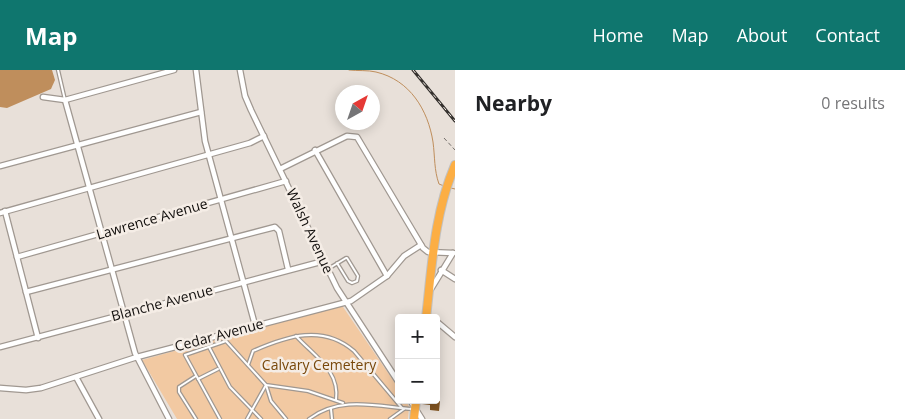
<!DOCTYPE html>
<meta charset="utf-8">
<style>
body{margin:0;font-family:"Open Sans",sans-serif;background:#f6f6f6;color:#202124}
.controls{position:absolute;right:15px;bottom:15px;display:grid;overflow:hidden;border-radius:5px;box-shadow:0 2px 12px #0003}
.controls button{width:45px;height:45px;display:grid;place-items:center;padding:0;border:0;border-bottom:1px solid #e0e0e0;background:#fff;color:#202124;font:25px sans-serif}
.compass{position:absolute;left:335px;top:15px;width:45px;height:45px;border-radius:50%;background:#fff;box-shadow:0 2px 12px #0003;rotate:40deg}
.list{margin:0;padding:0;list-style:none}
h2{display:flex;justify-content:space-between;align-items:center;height:65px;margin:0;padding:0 20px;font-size:21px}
h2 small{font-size:16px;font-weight:400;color:#757577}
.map{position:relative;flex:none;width:455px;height:349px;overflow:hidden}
header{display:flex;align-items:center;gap:30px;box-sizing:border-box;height:70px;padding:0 25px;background:#0f766e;color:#fff}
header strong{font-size:24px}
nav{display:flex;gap:28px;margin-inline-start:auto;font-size:18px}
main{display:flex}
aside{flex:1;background:#fff}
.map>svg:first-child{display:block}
</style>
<header>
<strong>Map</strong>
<nav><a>Home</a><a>Map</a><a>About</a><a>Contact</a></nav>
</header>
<main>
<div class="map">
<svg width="455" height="349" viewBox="0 0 455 349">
<rect width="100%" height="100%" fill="#e8e0d9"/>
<!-- green -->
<polygon fill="#f2c9a2" points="341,234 399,319 399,330 406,330 409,337 408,349 177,349 142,290"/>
<!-- water -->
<polygon fill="#bf8e5c" points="0,0 52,0 55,10 51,19 7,38 0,37"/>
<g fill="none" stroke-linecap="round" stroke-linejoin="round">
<!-- stream -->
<g stroke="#bf8e5c" stroke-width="1">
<path d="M 349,0 C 358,1 368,0 376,2 C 410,10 428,40 433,72 C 435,87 434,100 439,114 L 444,116"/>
<polyline points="451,118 455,119"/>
</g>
</g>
<!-- building -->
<polygon fill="#815421" points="423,330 440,331 439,341 430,340 430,335 422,334"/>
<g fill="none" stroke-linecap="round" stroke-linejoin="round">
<defs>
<g id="service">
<polyline points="58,0 65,30"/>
<polyline points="328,199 346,188 347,188 358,206 357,211 352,213 348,211 337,193"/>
<path d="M 296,266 C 314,286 340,300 336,330"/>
<polyline points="209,277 230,317 261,349"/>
<path d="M 248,295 L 253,281 C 287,266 323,254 354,281 L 402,338"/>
<polyline points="196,306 179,317 179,322 196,349"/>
<polyline points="198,309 218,299"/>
<polyline points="266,315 271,331 286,349"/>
<polyline points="331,339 332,349"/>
<polyline points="220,349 185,285 226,271 266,315 308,321 343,333"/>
<polyline points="247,349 266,315"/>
<path d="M 309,349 C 340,326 375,336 412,339"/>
<polyline points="390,349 404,339"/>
</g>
<g id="minor">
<polyline points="196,0 205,71 255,255"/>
<polyline points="240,0 245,26 251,40 337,218 399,313"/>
<polyline points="43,27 65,30 174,0"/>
<polyline points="65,30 135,283 169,349"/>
<polyline points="315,80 387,206"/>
<polyline points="0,96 201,42"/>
<polyline points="280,99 347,66 357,67 423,178 428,182 453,183"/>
<polyline points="5,141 38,268"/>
<polyline points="0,143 250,73 264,66"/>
<polyline points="17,187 286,111"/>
<polyline points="441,200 455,209"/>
<polyline points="431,219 453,183"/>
<polyline points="26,222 275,157 279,161 288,199"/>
<polyline points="436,251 455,267"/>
<polyline points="0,277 324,191"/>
<polyline points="76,307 99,349"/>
<polyline points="0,318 26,320 41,318 137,287 351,231 387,206 404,186 421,175"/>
<polyline points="410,330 422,349"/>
</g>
<g id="trunk">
<path d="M 426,248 C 432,196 434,144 455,95"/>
<polyline points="414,349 416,330"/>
</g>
</defs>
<!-- service casing -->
<use href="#service" stroke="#a09891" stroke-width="4.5"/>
<!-- minor casing -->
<use href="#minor" stroke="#a09891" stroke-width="7"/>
<!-- trunk casing -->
<use href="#trunk" stroke="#c2c1c0" stroke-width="10"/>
<!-- path -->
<polyline stroke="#746f6b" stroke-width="1" stroke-dasharray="4 2.5" stroke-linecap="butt" points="444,68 455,80"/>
<!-- service -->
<use href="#service" stroke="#fff" stroke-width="2"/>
<!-- minor -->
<use href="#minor" stroke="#fff" stroke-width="4.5"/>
<!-- trunk -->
<use href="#trunk" stroke="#fcae44" stroke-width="8"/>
<defs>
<polyline id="rail" points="413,0 455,51"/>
</defs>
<!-- rail casing -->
<use href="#rail" stroke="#34302d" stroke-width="3"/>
<!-- rail -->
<use href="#rail" stroke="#f5ede6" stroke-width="1" stroke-dasharray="4" stroke-linecap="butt"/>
</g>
<g text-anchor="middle" stroke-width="5" stroke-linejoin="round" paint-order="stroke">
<!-- street labels -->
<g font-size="14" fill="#13100e" stroke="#f5ede6">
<text transform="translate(152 149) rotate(-16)" y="5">Lawrence Avenue</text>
<text transform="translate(310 161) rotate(65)" y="5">Walsh Avenue</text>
<text transform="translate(162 233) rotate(-15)" y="5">Blanche Avenue</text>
<text transform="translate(219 265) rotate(-15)" y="5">Cedar Avenue</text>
</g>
<!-- park labels -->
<g font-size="14" fill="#78480b" stroke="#f5ede6">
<text x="319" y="300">Calvary Cemetery</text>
</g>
</g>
</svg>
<div class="controls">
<button>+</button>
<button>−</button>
</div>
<svg class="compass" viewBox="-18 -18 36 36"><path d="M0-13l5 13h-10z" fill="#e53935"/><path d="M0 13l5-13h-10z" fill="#757577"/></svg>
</div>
<aside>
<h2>Nearby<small>0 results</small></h2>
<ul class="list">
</ul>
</aside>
</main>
